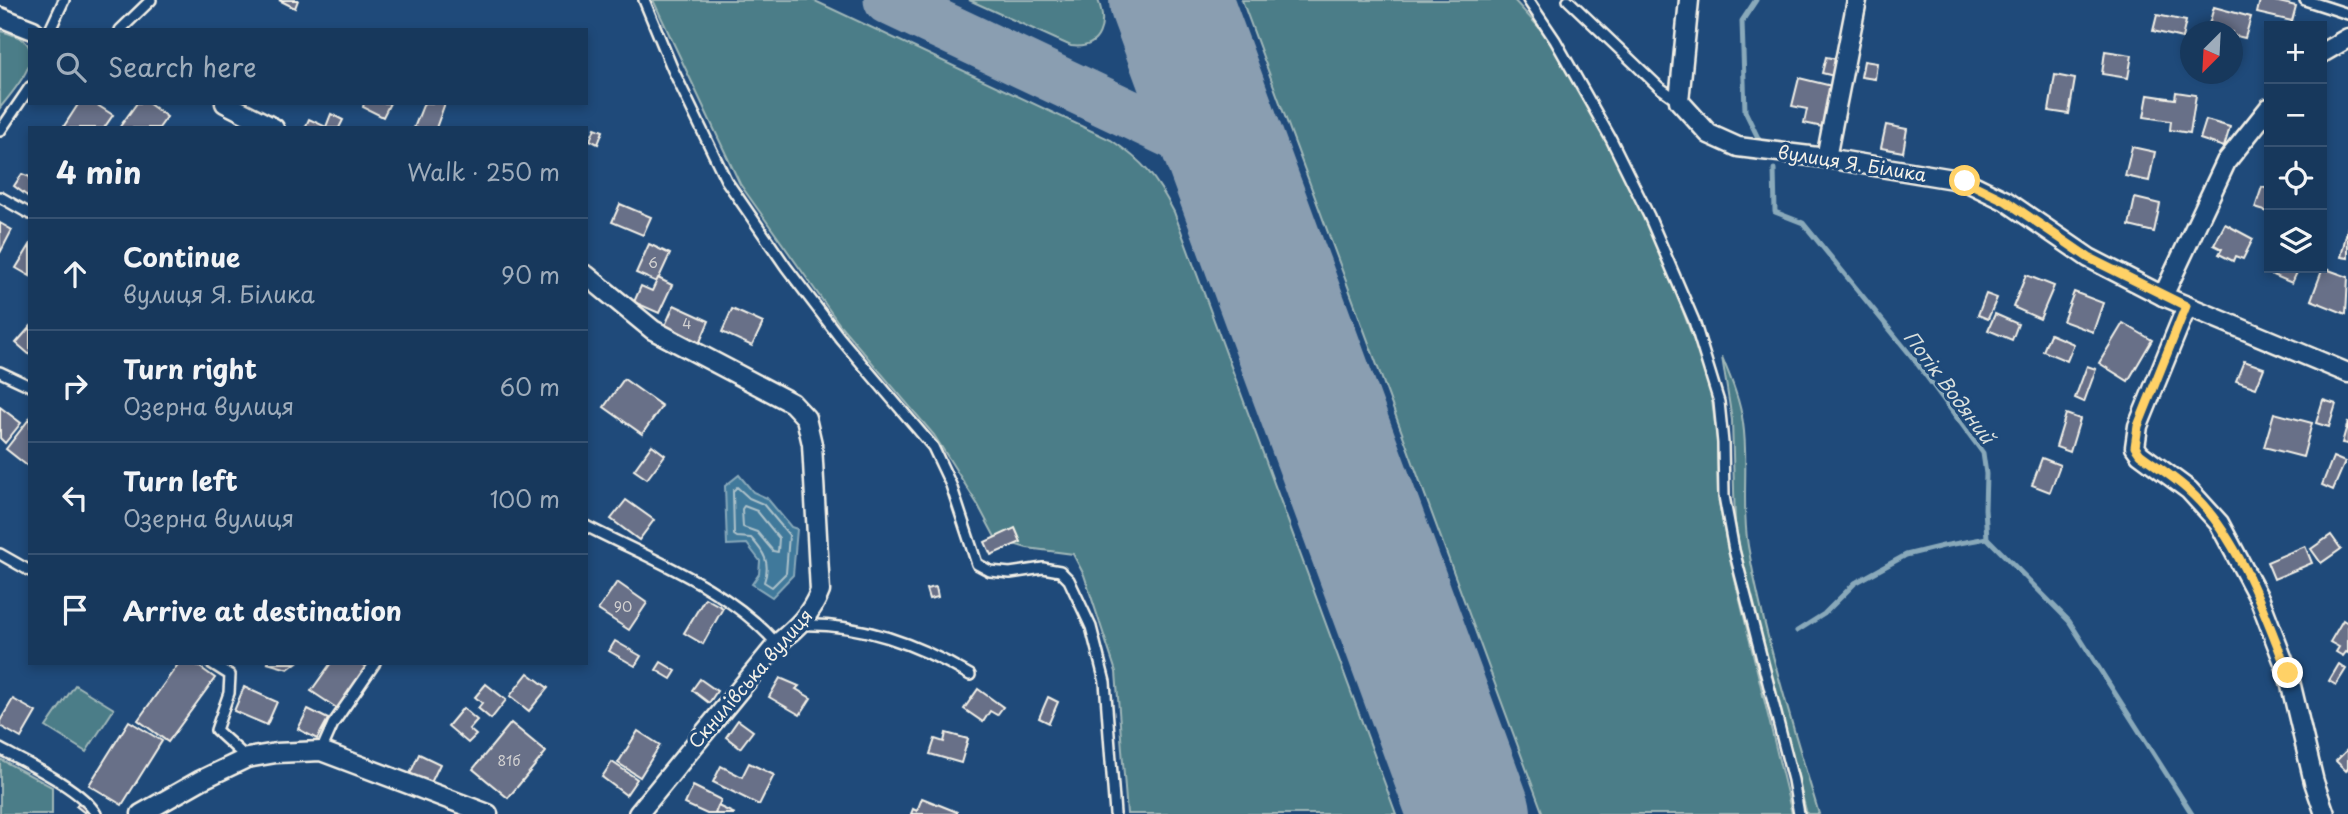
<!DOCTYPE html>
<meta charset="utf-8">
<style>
body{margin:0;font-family:"Playpen Sans",sans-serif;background:#244365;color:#f1f3f6}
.controls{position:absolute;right:21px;top:21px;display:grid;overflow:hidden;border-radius:0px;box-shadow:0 4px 10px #0003}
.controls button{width:63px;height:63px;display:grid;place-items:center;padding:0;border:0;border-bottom:2px solid #365272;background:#17385c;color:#f1f3f6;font:35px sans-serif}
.compass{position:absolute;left:2180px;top:21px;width:63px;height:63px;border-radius:50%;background:#17385c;box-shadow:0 4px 10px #0003;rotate:204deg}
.stop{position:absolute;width:21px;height:21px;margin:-16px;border:5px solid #ffd166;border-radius:50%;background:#fff}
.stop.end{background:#ffd166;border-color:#fff;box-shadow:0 2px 7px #0008}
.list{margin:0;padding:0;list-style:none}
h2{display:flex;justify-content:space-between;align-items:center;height:91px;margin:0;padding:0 28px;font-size:30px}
h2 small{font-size:23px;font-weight:400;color:#9eacbb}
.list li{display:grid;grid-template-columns:46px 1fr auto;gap:21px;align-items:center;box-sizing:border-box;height:112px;padding:0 28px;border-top:2px solid #365272}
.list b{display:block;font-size:26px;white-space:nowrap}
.list p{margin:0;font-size:23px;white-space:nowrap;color:#9eacbb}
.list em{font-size:23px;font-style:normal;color:#9eacbb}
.icon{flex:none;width:38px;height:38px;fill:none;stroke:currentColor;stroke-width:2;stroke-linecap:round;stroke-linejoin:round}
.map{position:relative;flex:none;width:2348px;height:814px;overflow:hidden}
.search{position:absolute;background:#17385c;box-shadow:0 4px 10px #0003;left:28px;top:28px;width:560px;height:77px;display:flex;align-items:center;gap:18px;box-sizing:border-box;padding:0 24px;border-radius:0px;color:#9eacbb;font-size:26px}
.panel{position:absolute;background:#17385c;box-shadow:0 4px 10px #0003;left:28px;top:126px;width:560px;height:539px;border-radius:0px}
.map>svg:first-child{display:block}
</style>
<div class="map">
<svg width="2348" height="814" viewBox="0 0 2348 814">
<rect width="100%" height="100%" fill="#1f4a7a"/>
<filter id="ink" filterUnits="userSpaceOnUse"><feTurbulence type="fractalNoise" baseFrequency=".0143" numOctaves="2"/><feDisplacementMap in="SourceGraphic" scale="14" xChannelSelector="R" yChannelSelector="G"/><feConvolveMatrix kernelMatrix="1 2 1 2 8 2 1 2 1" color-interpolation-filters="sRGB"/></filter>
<g filter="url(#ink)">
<!-- green -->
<g fill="#4b7d88" stroke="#a0b7b8" stroke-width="2">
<path d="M 653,0 L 813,0 L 1111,140 C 1144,162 1156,177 1174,212 L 1396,814 L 1127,814 L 1116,672 L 1084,575 L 1073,554 L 1027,548 L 996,539 L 978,505 L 934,435 L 840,325 L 740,184 Z"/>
<path d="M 969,0 L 1098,0 C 1107,23 1102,50 1071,46 Z"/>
<polygon points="1242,0 1514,0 1558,48 1590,104 1657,240 1710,385 1717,439 1718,497 1728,551 1792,814 1543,814"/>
<path d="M 0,31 C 7,33 15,35 22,39 C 47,56 12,92 0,108 Z"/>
<path d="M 1722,357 C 1731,379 1740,400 1743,423 C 1749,463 1741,504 1748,546 C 1764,635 1793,727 1819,814 L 1807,814 L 1745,578 L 1735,523 L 1732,420 Z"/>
<polygon points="75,685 114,709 86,752 46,727"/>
<polygon points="0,759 52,787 52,814 0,814"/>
</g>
<!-- water -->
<polygon fill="#41799b" stroke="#89a9ba" stroke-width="2" points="739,475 753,492 767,498 791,527 797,529 793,575 772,597 752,584 759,574 760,561 747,544 727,545 725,486"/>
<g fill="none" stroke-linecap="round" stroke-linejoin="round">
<!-- shore -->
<g stroke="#acc1c9" stroke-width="2">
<path d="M 737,487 L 749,498 L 763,504 L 789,535 L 786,573 L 772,587 L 764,582 C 771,563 764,552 751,538 L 737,537 L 734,535 L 733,491 Z"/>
<polygon points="744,506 757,511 779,538 778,552 773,551 757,532 743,527 742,509"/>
</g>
<!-- stream -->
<g stroke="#89a9ba" stroke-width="5">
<polyline points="1756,0 1742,21 1745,111 1762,146"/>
<polyline points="1774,169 1775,212 1803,223 1913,358 1983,453 1986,474 1985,509 1987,538 2069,621 2192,814"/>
<polyline points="1797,631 1824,614 1855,583 1906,555 1943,546 1987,538"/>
</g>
<!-- taxiway -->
<path stroke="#8a9eb1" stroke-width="49" d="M 888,0 L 1193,144 C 1231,173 1240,197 1259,240"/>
<!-- runway -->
<polyline stroke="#8a9eb1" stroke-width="122" points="1170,0 1470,814"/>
</g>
<!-- building -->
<g fill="#676f88" stroke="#f4f1e8" stroke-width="2">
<polygon points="279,0 298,0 295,8"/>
<polygon points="2260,0 2270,0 2296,6 2292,21 2257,13"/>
<polygon points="2214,7 2251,17 2245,38 2232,35 2232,32 2208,28"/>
<polygon points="2157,15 2186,21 2182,38 2153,31"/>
<polygon points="2105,51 2132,55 2128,78 2102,74"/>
<polygon points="1826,57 1842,60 1838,77 1822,73"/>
<polygon points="1864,61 1877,63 1875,79 1861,77"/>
<polygon points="2055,75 2075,79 2069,114 2049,111"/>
<polygon points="1799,78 1836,87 1827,128 1804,123 1807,109 1792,106"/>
<polygon points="2176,92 2196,95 2190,133 2170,130 2171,121 2144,117 2148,95 2175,99"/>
<polygon points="79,103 94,103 113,115 104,128 66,128 64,126"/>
<polygon points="137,103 148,103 167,117 159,128 119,128"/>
<polygon points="364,103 390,103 383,117 363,107"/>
<polygon points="424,103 445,103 436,128 414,128"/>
<polygon points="331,114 343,120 339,128 305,128 309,119 326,127"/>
<polygon points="2206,120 2230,127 2224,147 2200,139"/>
<polygon points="1886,125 1907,129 1903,152 1881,148"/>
<polygon points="595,128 603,131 598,144 590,140"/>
<polygon points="2132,147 2155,152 2149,181 2125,176"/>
<polygon points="22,174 30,177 30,198 14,186"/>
<polygon points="2262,187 2269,189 2268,212 2255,208"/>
<polygon points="2135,198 2160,204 2154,232 2129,226"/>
<polygon points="620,204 651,217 643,235 612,222"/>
<polygon points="0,223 12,230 0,253"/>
<polygon points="2225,224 2253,239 2243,259 2235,256 2233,261 2219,254 2222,249 2214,245"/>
<polygon points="2348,226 2348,258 2341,257"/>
<polygon points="649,244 670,254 657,282 636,273"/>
<polygon points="30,245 30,276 16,268"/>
<polygon points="2269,264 2269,268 2299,268 2292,283 2266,272"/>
<polygon points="2323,268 2348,277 2346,314 2311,300"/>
<polygon points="2026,275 2054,286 2040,319 2013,307"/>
<polygon points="658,278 672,285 659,313 634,302 641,286 652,291"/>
<polygon points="2074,292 2103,303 2093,332 2063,321"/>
<polygon points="1986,294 1997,298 1988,319 1978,315"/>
<polygon points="674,305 709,321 699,344 664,328"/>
<polygon points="732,309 763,323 752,346 722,332"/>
<polygon points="1995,314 2018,324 2012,340 1988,330"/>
<polygon points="2123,323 2152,340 2128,381 2099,363"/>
<polygon points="30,327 30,355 16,343"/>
<polygon points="2050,334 2074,344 2067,361 2043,351"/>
<polygon points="2244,361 2264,368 2256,388 2236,381"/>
<polygon points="2087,366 2096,369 2084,402 2075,398"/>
<polygon points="624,379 662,406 642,434 604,407"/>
<polygon points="2323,400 2336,404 2329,427 2316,423"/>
<polygon points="0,407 21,423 5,443 0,438"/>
<polygon points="2274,413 2312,423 2303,457 2264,447"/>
<polygon points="2066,414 2080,419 2070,452 2056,447"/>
<polygon points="30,418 30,468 6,449"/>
<polygon points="2348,422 2348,444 2342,443"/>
<polygon points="652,445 665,455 647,479 634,470"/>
<polygon points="2333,457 2345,462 2333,490 2322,485"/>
<polygon points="2042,458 2060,465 2050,492 2032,485"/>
<polygon points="626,500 654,520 639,540 611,519"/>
<polygon points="1015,528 1021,542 991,555 985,542"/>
<polygon points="2331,535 2341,549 2321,563 2311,549"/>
<polygon points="2305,546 2312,563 2274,579 2267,562"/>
<polygon points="617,582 647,603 629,630 598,610"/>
<polygon points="936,587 938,597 929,599 926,589"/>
<polygon points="705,598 723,608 703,644 684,633"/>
<polygon points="2343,620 2348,623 2348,653 2346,652 2343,656 2336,652 2339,647 2330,642"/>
<polygon points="615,641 641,656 635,666 609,651"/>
<polygon points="661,662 676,671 671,679 656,670"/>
<polygon points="179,663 194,663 215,678 168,742 138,720"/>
<polygon points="267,663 296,663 288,669"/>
<polygon points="331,663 360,663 367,668 338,709 311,691"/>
<polygon points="2339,664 2346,669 2336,685 2329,681"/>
<polygon points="528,673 548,688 529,711 510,696"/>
<polygon points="780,678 799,686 796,689 811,698 800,715 769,697"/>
<polygon points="700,679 717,691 709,703 692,690"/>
<polygon points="486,684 506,700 491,719 478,708 482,703 475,697"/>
<polygon points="244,687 277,702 267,725 234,711"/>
<polygon points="978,689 1003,707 997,715 990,711 983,722 964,709"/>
<polygon points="1048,697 1058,702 1049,723 1039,718"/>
<polygon points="13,699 36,712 21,738 0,726 0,721"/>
<polygon points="463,708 477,720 469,729 476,735 468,743 448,726"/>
<polygon points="308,709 328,719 317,739 298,729"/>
<polygon points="738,720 753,731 740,748 726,737"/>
<polygon points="129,721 162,741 122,805 89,785"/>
<polygon points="511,723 546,752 508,798 473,769"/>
<polygon points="638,731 660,745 640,777 618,763"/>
<polygon points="946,733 968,739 961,763 930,754 935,739 944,742"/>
<polygon points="2348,749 2348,768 2346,771 2336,761"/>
<polygon points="419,754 440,764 430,785 409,776"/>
<polygon points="612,762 637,779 626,795 602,777"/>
<polygon points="749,763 774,775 759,805 713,782 721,766 742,777"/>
<polygon points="693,786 721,800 715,814 707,814 685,804"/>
<polygon points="922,798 957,812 957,814 911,814 913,809 917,811"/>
<polygon points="80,801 89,808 85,813 76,806"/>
<polygon points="718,806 735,814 715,814"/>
</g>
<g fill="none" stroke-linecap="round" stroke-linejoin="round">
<defs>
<g id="lane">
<polyline points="644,0 673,70 726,180 786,267 840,338 933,447 951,485 977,564 990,571 1010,573 1043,568 1060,571 1069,580 1091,627 1105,682 1115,814"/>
<polyline points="1528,0 1555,40 1611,139 1649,216 1694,321 1719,402 1723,443 1724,496 1734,550 1793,780 1799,814"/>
<polyline points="1568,0 1659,87 1679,101"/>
<polyline points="2305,0 2348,14"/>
<polyline points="50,30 64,0"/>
<polyline points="120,30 151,0"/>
<polyline points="0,131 30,87"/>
<polyline points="0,197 30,214"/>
<polyline points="0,372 30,386"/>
<path d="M 586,526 C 652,560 727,587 777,644"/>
<polyline points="0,554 30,571"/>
<path d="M 800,625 C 860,623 919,645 970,675"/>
<polyline points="211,663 230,675 229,693 216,730 247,758"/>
<path d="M 0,749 C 26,763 82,789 96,814"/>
<polyline points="321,751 333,724 375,663"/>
</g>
<g id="street">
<polyline points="1689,0 1679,101 1709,134 1738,147 1826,158 1965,181 2006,201 2089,258 2163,296 2348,373"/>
<polyline points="0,17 33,30"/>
<polyline points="2322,53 2348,38"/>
<polyline points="225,103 274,128"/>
<polyline points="1826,158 1857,0"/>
<path d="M 586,275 L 653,330 L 792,403 L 806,418 L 812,444 L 820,591 C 811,615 796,628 777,644 L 638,814"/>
<polyline points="2163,296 2226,162 2269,108"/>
<polyline points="2187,306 2138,426 2135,447 2140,454 2189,490 2219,523 2260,600 2288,673 2314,782 2325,814"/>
<polyline points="141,814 201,780 247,758 276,753 321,751 488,814"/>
</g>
</defs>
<!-- lane casing -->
<use href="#lane" stroke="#f4f1e8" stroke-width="14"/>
<!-- street casing -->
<use href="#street" stroke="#f4f1e8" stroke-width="23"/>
<!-- lane -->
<use href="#lane" stroke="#1f4a7a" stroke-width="9"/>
<!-- street -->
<use href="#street" stroke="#1f4a7a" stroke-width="18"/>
</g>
</g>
<g fill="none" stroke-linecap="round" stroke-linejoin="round" filter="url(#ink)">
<!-- route -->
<path stroke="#ffd166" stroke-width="9" d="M 1965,181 L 2006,201 L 2089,258 L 2186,306 L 2138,426 L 2135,447 L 2140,454 C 2156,466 2174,477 2188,490 C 2237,533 2265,613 2288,673"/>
</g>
<g text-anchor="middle" stroke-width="6" stroke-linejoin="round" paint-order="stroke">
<!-- number labels -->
<g font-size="14" fill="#d1d0d0">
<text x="653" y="268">6</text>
<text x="687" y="329">4</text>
<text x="623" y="612">90</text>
<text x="509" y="766">81б</text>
</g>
<!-- street labels -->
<g font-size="18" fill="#f4f1e8" stroke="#1f4a7a">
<text transform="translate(1852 164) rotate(9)" y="6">вулиця Я. Білика</text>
<text transform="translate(751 679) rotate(-49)" y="6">Скнилівська вулиця</text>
</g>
<!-- water labels -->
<g font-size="19" font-style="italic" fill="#d9dfdc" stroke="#1f4a7a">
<text transform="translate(1949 387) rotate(53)" y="7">Потік Водяний</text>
</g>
</g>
</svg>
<div class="controls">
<button>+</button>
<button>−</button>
<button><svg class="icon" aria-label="locate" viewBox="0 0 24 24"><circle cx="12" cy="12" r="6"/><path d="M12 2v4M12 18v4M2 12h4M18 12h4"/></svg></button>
<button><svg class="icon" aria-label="layers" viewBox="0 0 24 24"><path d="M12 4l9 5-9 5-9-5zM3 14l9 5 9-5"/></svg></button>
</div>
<svg class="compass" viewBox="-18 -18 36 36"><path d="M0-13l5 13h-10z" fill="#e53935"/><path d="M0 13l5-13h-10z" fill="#9eacbb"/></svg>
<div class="stop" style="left:1965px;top:181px"></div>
<div class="stop end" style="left:2288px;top:673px"></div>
<div class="search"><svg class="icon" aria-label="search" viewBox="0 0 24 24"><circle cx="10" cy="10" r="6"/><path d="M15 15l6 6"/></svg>Search here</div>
<section class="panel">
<h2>4 min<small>Walk · 250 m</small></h2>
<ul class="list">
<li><svg class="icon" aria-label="ahead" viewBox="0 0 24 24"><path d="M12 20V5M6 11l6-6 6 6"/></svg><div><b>Continue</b><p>вулиця Я. Білика</p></div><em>90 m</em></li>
<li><svg class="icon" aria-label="right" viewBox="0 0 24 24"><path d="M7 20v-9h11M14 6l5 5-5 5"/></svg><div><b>Turn right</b><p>Озерна вулиця</p></div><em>60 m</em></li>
<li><svg class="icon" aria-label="left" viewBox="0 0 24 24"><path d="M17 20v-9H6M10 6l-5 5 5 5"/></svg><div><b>Turn left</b><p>Озерна вулиця</p></div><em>100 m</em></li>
<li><svg class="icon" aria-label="arrive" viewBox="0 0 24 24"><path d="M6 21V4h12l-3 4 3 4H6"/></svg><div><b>Arrive at destination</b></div></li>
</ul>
</section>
</div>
